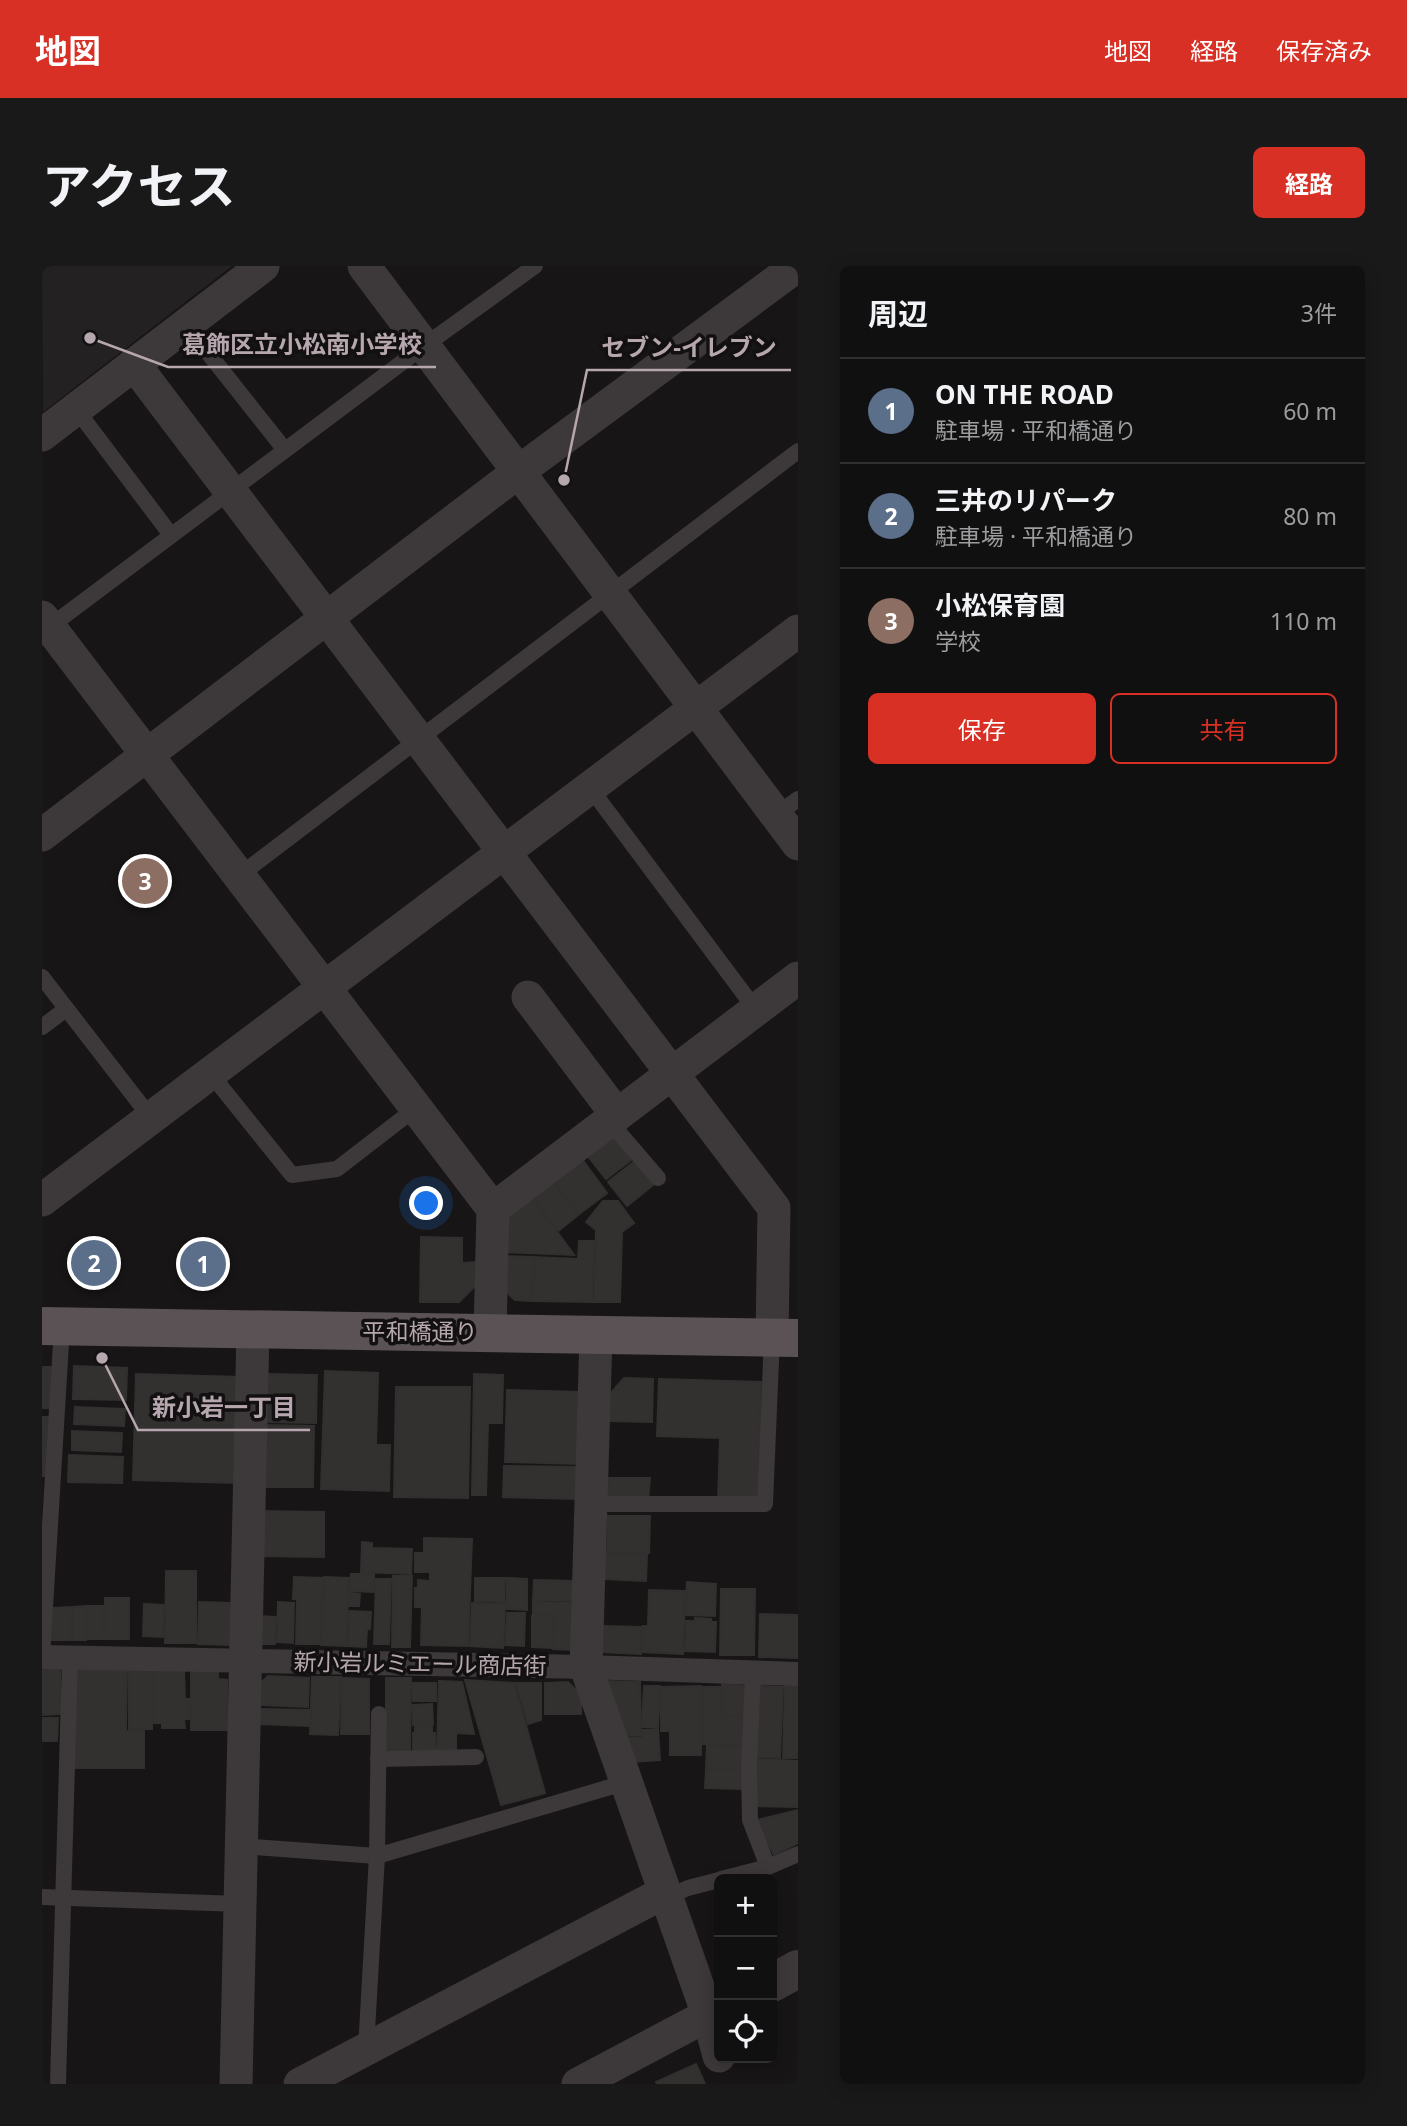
<!DOCTYPE html>
<html lang="ja">
<meta charset="utf-8">
<style>
body{margin:0;font-family:"Noto Sans","Noto Sans JP",sans-serif;background:#1a1919;color:#f1f3f6}
.controls{position:absolute;right:21px;bottom:21px;display:grid;overflow:hidden;border-radius:10px;box-shadow:0 4px 18px #0003}
.controls button{width:63px;height:63px;display:grid;place-items:center;padding:0;border:0;border-bottom:2px solid #303030;background:#111010;color:#f1f3f6;font:35px sans-serif}
.you{position:absolute;left:385px;top:938px;width:24px;height:24px;margin:-18px;border:5px solid #fff;border-radius:50%;background:#1a73e8;box-shadow:0 0 0 10px #1a73e833}
.badge{display:grid;place-items:center;width:46px;height:46px;border-radius:50%;background:#d93025;color:#fff;font-size:23px;font-weight:700}
.pin{position:absolute;translate:-50% -50%;border:4px solid #fff;box-shadow:0 2px 7px #0006}
.list{margin:0;padding:0;list-style:none}
h2{display:flex;justify-content:space-between;align-items:center;height:91px;margin:0;padding:0 28px;font-size:30px}
h2 small{font-size:23px;font-weight:400;color:#9c9d9f}
.list li{display:grid;grid-template-columns:46px 1fr auto;gap:21px;align-items:center;box-sizing:border-box;height:105px;padding:0 28px;border-top:2px solid #303030}
.list b{display:block;font-size:26px;white-space:nowrap}
.list p{margin:0;font-size:23px;white-space:nowrap;color:#9c9d9f}
.list em{font-size:23px;font-style:normal;color:#9c9d9f}
.actions{display:flex;gap:14px;padding:21px 28px}
.actions a{flex:1;padding:16px 0;border:2px solid #d93025;border-radius:10px;text-align:center;font-size:24px;color:#d93025}
.actions .main{background:#d93025;color:#fff}
.icon{flex:none;width:38px;height:38px;fill:none;stroke:currentColor;stroke-width:2;stroke-linecap:round;stroke-linejoin:round}
.map{position:relative;flex:none;width:756px;height:1818px;overflow:hidden;border-radius:10px}
header{display:flex;align-items:center;gap:42px;box-sizing:border-box;height:98px;padding:0 35px;background:#d93025;color:#fff}
header strong{font-size:33px}
nav{display:flex;gap:38px;margin-inline-start:auto;font-size:24px}
.intro{display:flex;align-items:center;justify-content:space-between;box-sizing:border-box;height:168px;padding:0 42px}
h1{margin:0;font-size:49px}
.button{padding:18px 32px;border-radius:10px;background:#d93025;color:#fff;font-size:24px;font-weight:700}
main{display:flex;gap:42px;padding:0 42px}
aside{flex:1;background:#111010;border-radius:10px;box-shadow:0 4px 18px #0003}
.map>svg:first-child{display:block}
</style>
<header>
<strong>地図</strong>
<nav><a>地図</a><a>経路</a><a>保存済み</a></nav>
</header>
<div class="intro"><h1>アクセス</h1><a class="button">経路</a></div>
<main>
<div class="map">
<svg width="756" height="1818" viewBox="0 0 756 1818">
<rect width="100%" height="100%" fill="#171515"/>
<!-- built -->
<polygon fill="#232121" points="0,0 190,0 1,146"/>
<!-- building -->
<g fill="#333030" stroke="#322f2f" stroke-width="2">
<polygon points="570,861 593,891 564,913 541,884"/>
<polygon points="537,889 565,927 537,948 508,910"/>
<polygon points="593,895 611,919 585,940 566,916"/>
<polygon points="507,911 536,949 516,965 487,927"/>
<polygon points="487,927 532,989 461,986 463,946"/>
<polygon points="561,935 576,935 592,957 580,966 578,1036 552,1036 554,964 544,956"/>
<polygon points="379,971 420,972 420,997 436,996 436,1017 417,1036 378,1036"/>
<polygon points="537,975 552,975 550,1036 490,1035 492,991 536,993"/>
<polygon points="461,990 492,991 490,1035 473,1034 460,1022"/>
<polygon points="32,1100 85,1102 84,1134 31,1133"/>
<polygon points="0,1101 11,1101 10,1142 0,1142"/>
<polygon points="283,1105 336,1107 334,1179 348,1179 347,1225 279,1223"/>
<polygon points="94,1108 199,1111 195,1217 91,1214"/>
<polygon points="226,1108 275,1109 274,1157 225,1156"/>
<polygon points="432,1108 461,1109 460,1157 446,1157 444,1229 430,1229"/>
<polygon points="582,1112 611,1113 610,1156 567,1155 568,1128"/>
<polygon points="617,1113 719,1116 716,1235 676,1234 678,1172 615,1170"/>
<polygon points="354,1121 428,1121 426,1232 352,1231"/>
<polygon points="465,1124 540,1126 539,1198 463,1196"/>
<polygon points="33,1141 83,1143 82,1160 32,1158"/>
<polygon points="0,1151 8,1151 5,1210 0,1210"/>
<polygon points="222,1159 272,1160 271,1221 220,1221"/>
<polygon points="30,1165 80,1167 79,1186 30,1184"/>
<polygon points="27,1189 81,1191 80,1217 26,1216"/>
<polygon points="462,1200 539,1201 538,1233 461,1231"/>
<polygon points="566,1212 608,1212 606,1235 565,1235"/>
<polygon points="218,1245 282,1246 282,1291 217,1290"/>
<polygon points="566,1250 608,1250 607,1287 565,1287"/>
<polygon points="382,1272 430,1273 426,1380 379,1379 380,1341 373,1341 373,1322 376,1322 376,1314 388,1315 388,1306 373,1306 373,1287 382,1287"/>
<polygon points="320,1276 330,1277 330,1282 370,1283 369,1308 319,1306"/>
<polygon points="562,1288 605,1289 604,1315 562,1313"/>
<polygon points="124,1305 154,1305 154,1377 123,1377"/>
<polygon points="309,1308 332,1308 332,1326 308,1325"/>
<polygon points="351,1310 370,1310 368,1381 350,1381"/>
<polygon points="252,1311 281,1312 279,1378 254,1378 255,1333 251,1333"/>
<polygon points="282,1311 307,1312 304,1380 279,1379"/>
<polygon points="433,1312 463,1312 462,1336 433,1335"/>
<polygon points="465,1312 485,1313 485,1344 464,1343"/>
<polygon points="334,1313 349,1313 347,1378 332,1378"/>
<polygon points="492,1314 537,1315 536,1335 491,1334"/>
<polygon points="645,1316 674,1318 673,1350 643,1349"/>
<polygon points="679,1323 713,1323 712,1389 678,1389"/>
<polygon points="607,1324 643,1325 641,1388 600,1386 601,1360 606,1360"/>
<polygon points="308,1327 318,1328 317,1340 307,1340"/>
<rect x="63" y="1332" width="24" height="41"/>
<polygon points="157,1336 190,1337 189,1379 156,1378"/>
<polygon points="236,1336 252,1337 251,1377 235,1376"/>
<polygon points="491,1336 536,1337 532,1384 511,1383 512,1349 491,1348"/>
<polygon points="430,1337 463,1338 461,1382 428,1380"/>
<polygon points="102,1338 122,1339 121,1371 101,1370"/>
<polygon points="44,1340 44,1374 31,1374 31,1341"/>
<rect x="45" y="1340" width="16" height="33"/>
<polygon points="30,1341 29,1374 10,1374 10,1342"/>
<polygon points="307,1345 329,1346 328,1363 325,1363 324,1381 306,1380"/>
<polygon points="465,1347 483,1347 482,1380 463,1379"/>
<polygon points="718,1348 756,1349 756,1392 717,1391"/>
<polygon points="216,1350 234,1351 233,1378 215,1378"/>
<polygon points="490,1350 511,1350 510,1382 490,1381"/>
<polygon points="653,1352 669,1353 669,1356 674,1356 673,1386 643,1385 644,1355 653,1355"/>
<polygon points="562,1360 600,1361 599,1388 560,1386"/>
<polygon points="0,1401 18,1401 18,1448 0,1449"/>
<polygon points="32,1401 85,1402 84,1465 102,1465 102,1502 30,1502"/>
<polygon points="87,1403 111,1403 110,1463 87,1463"/>
<polygon points="142,1403 143,1433 147,1433 147,1453 142,1453 143,1462 120,1462 120,1457 112,1457 112,1404"/>
<polygon points="149,1404 176,1404 176,1413 185,1414 185,1464 149,1464"/>
<polygon points="226,1410 267,1412 266,1441 218,1439 219,1417"/>
<polygon points="270,1411 299,1411 296,1469 268,1468"/>
<polygon points="300,1412 327,1413 327,1468 299,1468"/>
<polygon points="344,1412 369,1412 368,1484 344,1484"/>
<polygon points="423,1414 472,1417 503,1527 459,1539"/>
<polygon points="397,1415 420,1416 432,1468 414,1467 414,1485 395,1485"/>
<polygon points="561,1415 598,1416 599,1469 579,1470"/>
<polygon points="526,1416 539,1429 539,1448 503,1448 503,1417"/>
<rect x="371" y="1417" width="23" height="18"/>
<polygon points="474,1417 499,1417 499,1454 486,1458"/>
<polygon points="680,1418 706,1420 705,1451 679,1450"/>
<polygon points="743,1418 756,1418 756,1492 741,1492"/>
<polygon points="602,1420 618,1420 616,1461 600,1461"/>
<polygon points="659,1420 659,1489 628,1489 628,1465 619,1465 619,1421"/>
<polygon points="717,1420 741,1421 738,1492 715,1491"/>
<polygon points="661,1421 678,1421 679,1451 701,1451 701,1478 661,1478"/>
<polygon points="390,1438 391,1458 371,1459 370,1439"/>
<polygon points="218,1443 269,1444 268,1460 217,1458"/>
<polygon points="0,1452 16,1452 15,1475 0,1475"/>
<polygon points="373,1460 390,1460 390,1467 393,1467 393,1485 371,1485 371,1467 373,1467"/>
<polygon points="616,1463 618,1494 589,1496 580,1472 601,1471 601,1464"/>
<polygon points="665,1479 702,1480 702,1503 664,1503"/>
<polygon points="714,1493 756,1495 756,1541 713,1540"/>
<polygon points="664,1504 702,1504 702,1523 663,1522"/>
<polygon points="756,1544 756,1577 732,1589 715,1554"/>
<polygon points="654,1798 663,1818 615,1818 614,1816"/>
</g>
<g fill="none" stroke-linecap="round" stroke-linejoin="round">
<!-- service -->
<g stroke="#3d383a" stroke-width="16">
<polyline points="144,59 243,184"/>
<polyline points="34,143 129,269"/>
<polyline points="6,362 382,80 493,0"/>
<polyline points="549,523 714,744"/>
<polyline points="734,549 756,533"/>
<polyline points="198,609 756,185"/>
<polyline points="0,711 109,852"/>
<polyline points="0,761 24,743"/>
<polyline points="168,807 250,909 295,903 374,842"/>
<polyline points="567,855 616,912"/>
<polyline points="550,1238 723,1238 730,1071"/>
<polyline points="0,1391 20,1061"/>
<polyline points="711,1407 707,1502 708,1554 726,1601"/>
<polyline points="336,1493 434,1491"/>
<polyline points="199,1580 335,1590 585,1516"/>
<polyline points="679,1613 726,1601 756,1588"/>
<polyline points="0,1631 198,1638"/>
<polyline points="625,1631 646,1622 677,1614"/>
<polyline points="324,1783 335,1590 337,1448"/>
<polyline points="16,1818 28,1392"/>
</g>
<!-- pedestrian -->
<polyline stroke="#3d383a" stroke-width="24" points="0,1391 544,1401 756,1408"/>
<!-- minor -->
<g stroke="#3d383a" stroke-width="33">
<polyline points="322,0 756,578"/>
<polyline points="92,98 732,942 730,1071"/>
<polyline points="0,169 221,0"/>
<polyline points="0,351 451,943 448,1066"/>
<polyline points="0,569 476,206 755,0"/>
<polyline points="486,731 575,849"/>
<polyline points="0,934 756,365"/>
<polyline points="451,943 756,712"/>
<polyline points="554,1071 544,1401 666,1749 677,1790"/>
<polyline points="194,1818 211,1064"/>
<polyline points="258,1818 623,1626"/>
<polyline points="536,1818 666,1749"/>
</g>
<!-- tertiary -->
<g stroke="#3d383a" stroke-width="38">
<polyline points="730,1717 756,1703"/>
<polyline points="666,1749 677,1743"/>
</g>
<!-- primary -->
<polyline stroke="#5a5255" stroke-width="38" points="0,1060 756,1072"/>
</g>
<g text-anchor="middle" stroke-width="7" stroke-linejoin="round" paint-order="stroke">
<!-- street labels -->
<g font-size="23" fill="#b6a7ae" stroke="#121010">
<text x="378" y="1074">平和橋通り</text>
<text transform="translate(378 1398) rotate(1)" y="8">新小岩ルミエール商店街</text>
</g>
</g>
<!-- callouts -->
<path fill="none" stroke="#b6a7ae" stroke-width="2.5" d="M48 72L126 101H394M522 214L545 104H749M60 1092L96 1164H268"/>
<g fill="#b6a7ae" stroke="#121010" stroke-width="2.5">
<circle cx="48" cy="72" r="7"/>
<circle cx="522" cy="214" r="7"/>
<circle cx="60" cy="1092" r="7"/>
</g>
<g font-size="24" text-anchor="middle" font-weight="bold" fill="#b6a7ae" stroke="#121010" stroke-width="7" stroke-linejoin="round" paint-order="stroke">
<text x="260" y="87">葛飾区立小松南小学校</text>
<text x="647" y="90">セブン-イレブン</text>
<text x="182" y="1150">新小岩一丁目</text>
</g>
</svg>
<div class="controls">
<button>+</button>
<button>−</button>
<button><svg class="icon" aria-label="locate" viewBox="0 0 24 24"><circle cx="12" cy="12" r="6"/><path d="M12 2v4M12 18v4M2 12h4M18 12h4"/></svg></button>
</div>
<div class="you"></div>
<div class="pin badge" style="left:161px;top:998px;background:#5c6f8a">1</div>
<div class="pin badge" style="left:52px;top:997px;background:#5c6f8a">2</div>
<div class="pin badge" style="left:103px;top:615px;background:#8d6e63">3</div>
</div>
<aside>
<h2>周辺<small>3件</small></h2>
<ul class="list">
<li><span class="badge" style="background:#5c6f8a">1</span><div><b>ON THE ROAD</b><p>駐車場 · 平和橋通り</p></div><em>60 m</em></li>
<li><span class="badge" style="background:#5c6f8a">2</span><div><b>三井のリパーク</b><p>駐車場 · 平和橋通り</p></div><em>80 m</em></li>
<li><span class="badge" style="background:#8d6e63">3</span><div><b>小松保育園</b><p>学校</p></div><em>110 m</em></li>
</ul>
<div class="actions"><a class="main">保存</a><a>共有</a></div>
</aside>
</main>
